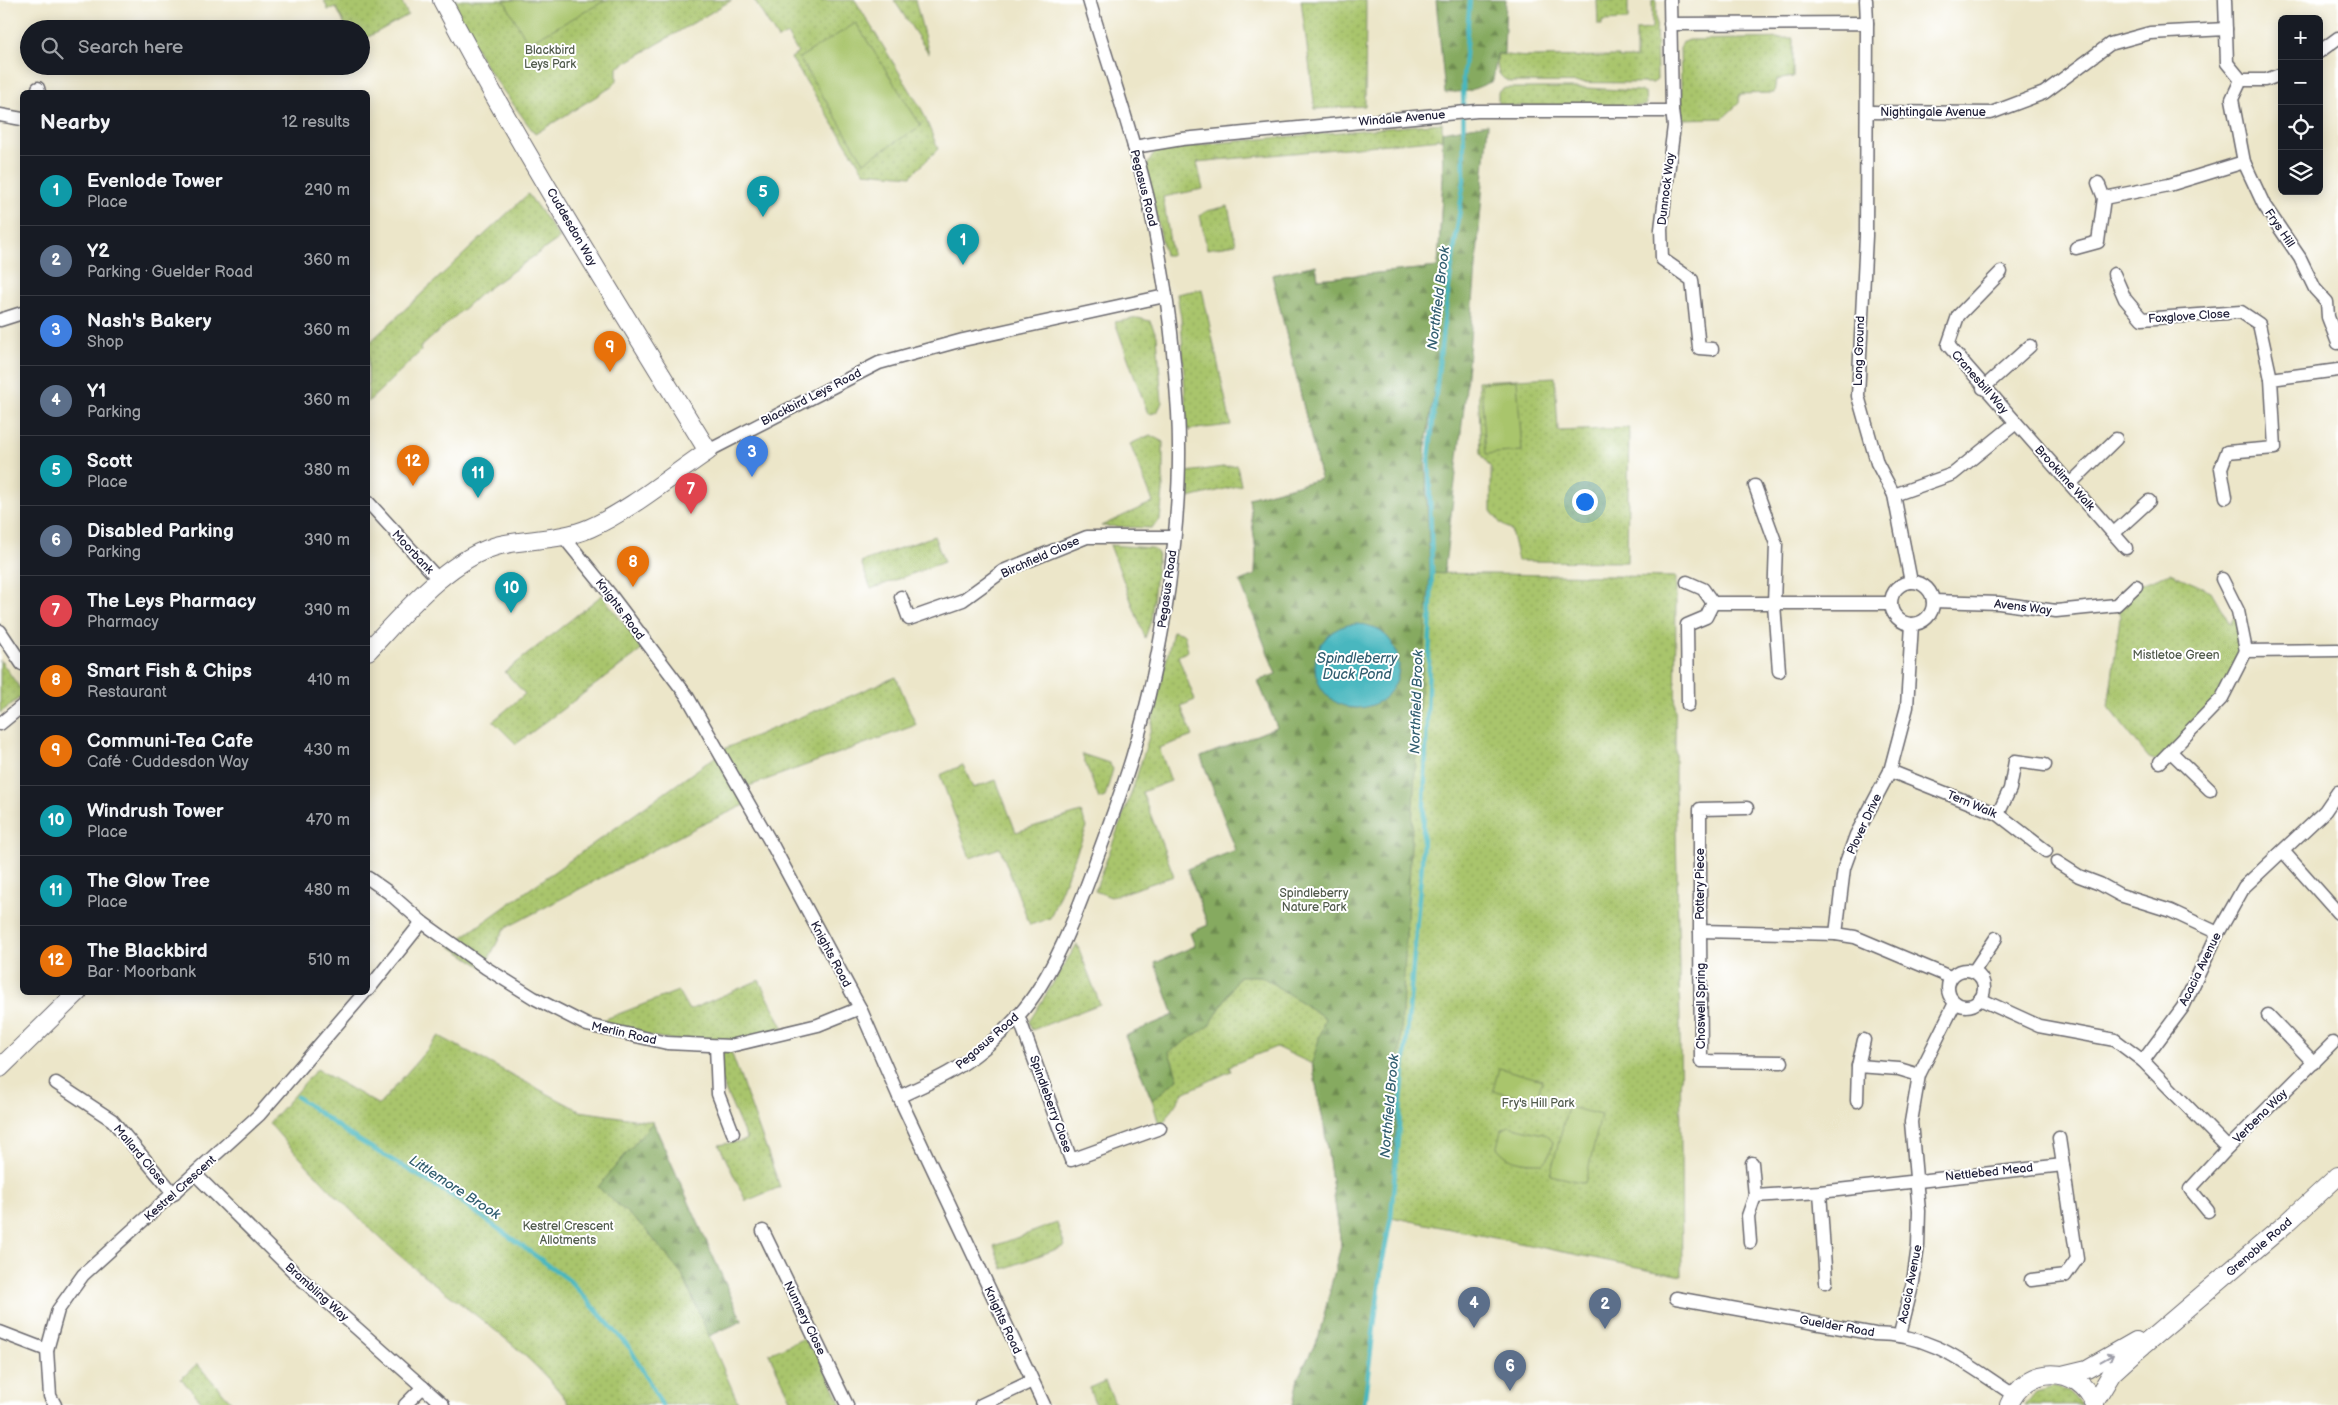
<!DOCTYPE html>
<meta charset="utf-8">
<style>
body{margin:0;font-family:"Balsamiq Sans",sans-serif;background:#20242c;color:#f1f3f6}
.controls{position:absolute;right:15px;top:15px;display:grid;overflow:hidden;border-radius:8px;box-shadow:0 2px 12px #0003}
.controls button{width:45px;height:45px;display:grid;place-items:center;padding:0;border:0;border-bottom:1px solid #363941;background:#171b24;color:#f1f3f6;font:25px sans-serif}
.you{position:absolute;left:1584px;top:501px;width:18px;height:18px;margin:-12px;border:4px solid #fff;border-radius:50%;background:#1a73e8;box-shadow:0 0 0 8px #1a73e833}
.badge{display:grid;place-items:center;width:32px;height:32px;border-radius:50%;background:#0f766e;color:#fff;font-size:16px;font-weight:700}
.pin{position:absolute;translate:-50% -41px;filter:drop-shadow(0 1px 2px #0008)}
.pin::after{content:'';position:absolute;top:26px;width:18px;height:15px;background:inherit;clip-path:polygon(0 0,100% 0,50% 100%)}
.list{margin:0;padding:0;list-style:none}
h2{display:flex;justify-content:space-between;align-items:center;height:65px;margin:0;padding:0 20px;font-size:21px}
h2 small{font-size:16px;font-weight:400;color:#9ea1a6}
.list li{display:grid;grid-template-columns:32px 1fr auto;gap:15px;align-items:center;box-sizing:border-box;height:70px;padding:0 20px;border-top:1px solid #363941}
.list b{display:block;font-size:19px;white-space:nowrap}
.list p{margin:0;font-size:16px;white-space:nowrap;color:#9ea1a6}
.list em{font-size:16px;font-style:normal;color:#9ea1a6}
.icon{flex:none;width:28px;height:28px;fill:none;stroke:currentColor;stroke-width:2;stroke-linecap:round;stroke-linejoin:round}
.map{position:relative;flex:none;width:2338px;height:1405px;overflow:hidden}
.search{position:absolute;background:#171b24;box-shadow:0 2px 12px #0003;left:20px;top:20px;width:350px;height:55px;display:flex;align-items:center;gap:12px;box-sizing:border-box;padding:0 18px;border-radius:28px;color:#9ea1a6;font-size:19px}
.panel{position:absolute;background:#171b24;box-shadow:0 2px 12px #0003;left:20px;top:90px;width:350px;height:905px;border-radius:8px}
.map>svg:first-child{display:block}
</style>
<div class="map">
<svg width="2338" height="1405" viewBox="0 0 2338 1405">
<defs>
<pattern id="green-dots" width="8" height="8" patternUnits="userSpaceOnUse" patternTransform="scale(1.25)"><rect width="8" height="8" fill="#a9c56c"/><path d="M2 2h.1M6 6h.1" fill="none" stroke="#91a95e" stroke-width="1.8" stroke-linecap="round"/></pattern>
<pattern id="forest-firs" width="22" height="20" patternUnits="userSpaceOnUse" patternTransform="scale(1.25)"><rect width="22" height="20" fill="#86aa60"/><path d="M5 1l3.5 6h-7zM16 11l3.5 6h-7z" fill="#6d8a50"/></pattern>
</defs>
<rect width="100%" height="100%" fill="#fff"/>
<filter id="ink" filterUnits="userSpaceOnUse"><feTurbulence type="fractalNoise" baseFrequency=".02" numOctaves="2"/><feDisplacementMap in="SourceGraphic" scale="10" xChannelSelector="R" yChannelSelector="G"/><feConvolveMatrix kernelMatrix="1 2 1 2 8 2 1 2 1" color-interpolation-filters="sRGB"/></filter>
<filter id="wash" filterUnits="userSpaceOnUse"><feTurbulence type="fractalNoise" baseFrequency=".0096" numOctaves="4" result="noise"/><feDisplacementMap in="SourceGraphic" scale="20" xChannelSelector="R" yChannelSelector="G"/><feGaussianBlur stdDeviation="1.12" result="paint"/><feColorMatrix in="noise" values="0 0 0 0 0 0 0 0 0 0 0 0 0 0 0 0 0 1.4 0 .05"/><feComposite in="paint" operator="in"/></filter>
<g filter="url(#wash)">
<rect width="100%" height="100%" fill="#ece6c9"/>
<!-- green -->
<g fill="url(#green-dots)" stroke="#667454">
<polygon points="324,0 401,0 408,15 361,41 361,29 347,29 336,7 328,10"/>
<polygon points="448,0 732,0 617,68 617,80 613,86 535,134 489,71"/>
<polygon points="754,0 855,0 922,110 938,149 911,176 864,172 791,58 798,53 787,34 778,39"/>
<polygon points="894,0 915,0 929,54"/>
<polygon points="1301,0 1366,0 1365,106 1315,109"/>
<polygon points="1597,0 1628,0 1628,20 1602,21 1602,25 1598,25"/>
<path d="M 1652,0 L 1656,0 L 1657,79 L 1653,83 L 1511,82 C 1496,77 1497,68 1497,54 L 1526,57 L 1619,56 L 1619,58 L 1636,58 L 1636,30 L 1652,29 Z"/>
<polygon points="1793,38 1793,77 1776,80 1774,93 1740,94 1739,103 1723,118 1682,119 1680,49 1682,43 1689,40"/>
<polygon points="1505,88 1585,88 1640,91 1645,92 1646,106 1498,106 1498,92"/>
<polygon points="1442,123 1442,139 1197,162 1203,189 1163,197 1172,255 1165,255 1146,167 1156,150 1227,142"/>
<polygon points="1443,178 1452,274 1425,451 1430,573 1676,577 1675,782 1680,1017 1682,1276 1391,1217 1382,1264 1364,1405 1293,1405 1298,1378 1319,1336 1341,1245 1324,1126 1312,1064 1276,1047 1229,1066 1231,1071 1183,1093 1160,1128 1152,1100 1125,1036 1174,1015 1155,963 1195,946 1190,933 1208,925 1187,869 1236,850 1201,757 1277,727 1258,681 1276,674 1240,581 1255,575 1256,551 1249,498 1321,479 1272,275 1316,265 1318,279 1438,267"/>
<polygon points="528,194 560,238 480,294 420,348 421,351 368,402 368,344"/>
<polygon points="1228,206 1236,244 1207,249 1200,215 1207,211"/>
<polygon points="1202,289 1231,425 1187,430 1181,318 1177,294"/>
<path d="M 1138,318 L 1150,321 L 1157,336 L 1162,402 C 1159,410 1157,414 1148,414 L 1115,322 Z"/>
<polygon points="1555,377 1558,431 1629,428 1627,562 1518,561 1511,530 1501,524 1491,511 1491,468 1481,454 1478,381"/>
<polygon points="1150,435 1163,442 1163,491 1160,520 1151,528 1101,526 1153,502 1130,444"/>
<polygon points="1237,465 1241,485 1189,498 1187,472"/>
<polygon points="934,536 944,562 871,589 861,562"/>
<polygon points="1110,545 1152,548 1158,553 1151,621 1145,638"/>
<polygon points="2170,573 2211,591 2230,624 2238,611 2246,651 2222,698 2160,762 2149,758 2108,707 2120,617 2116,605 2136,586"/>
<polygon points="602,595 643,649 516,744 493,721 525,694 505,672"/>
<polygon points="1173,631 1184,634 1188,651 1178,656 1195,700 1181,706 1193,736 1159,748 1171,781 1142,792 1174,876 1111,897 1095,891 1132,791 1148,740"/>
<polygon points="0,660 22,691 22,696 0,713"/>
<polygon points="896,677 916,725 741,789 719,751"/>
<polygon points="719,754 747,804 695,828 504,929 484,968 450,946"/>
<polygon points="1082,754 1109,763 1113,769 1105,797 1099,799"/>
<polygon points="963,765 973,788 996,780 1016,832 1081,812 1087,827 1050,918 1030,925 1000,848 970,858 940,775"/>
<polygon points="1077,944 1100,1004 1032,1030 1029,1022"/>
<polygon points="759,980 786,1033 701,1045 590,1025 678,991 689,1010"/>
<path d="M 439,1036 L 580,1111 L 653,1122 L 742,1321 L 709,1336 L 739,1405 L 570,1405 C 522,1340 450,1301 391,1248 C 349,1210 306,1166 269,1123 L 317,1069 L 379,1105 Z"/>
<polygon points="706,1046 729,1046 780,1187 746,1201 719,1145 747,1140"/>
<polygon points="1057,1223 1065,1246 1003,1269 994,1246"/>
<polygon points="809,1336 842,1405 794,1405 769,1354"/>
<polygon points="197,1364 234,1405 205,1405 181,1379"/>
<polygon points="1105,1381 1116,1405 1096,1405 1089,1388"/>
<polygon points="2053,1387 2068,1391 2081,1405 2025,1405 2036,1392"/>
</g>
<!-- forest -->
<g fill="url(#forest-firs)" stroke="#54664e">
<polygon points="1436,0 1506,0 1504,52 1504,54 1497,54 1493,81 1469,91 1445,93"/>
<polygon points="1488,124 1465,399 1444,574 1432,573 1429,457 1440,354 1425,451 1430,574 1417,734 1391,1217 1382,1264 1364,1405 1293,1405 1298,1378 1319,1336 1341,1245 1324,1126 1312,1063 1325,1018 1261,976 1239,976 1210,1025 1169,1052 1178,1079 1152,1100 1125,1036 1174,1015 1155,963 1195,946 1190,933 1208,925 1187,869 1236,850 1201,757 1277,727 1258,681 1276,674 1240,581 1255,575 1256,551 1249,498 1321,479 1272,275 1316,265 1318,279 1438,267 1443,178 1442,132"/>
<polygon points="653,1122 742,1321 709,1336 682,1274 644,1228 598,1187"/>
</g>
<!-- pitch -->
<g fill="#a9c56c" stroke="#667454">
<polygon points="504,0 606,0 528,43"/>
<polygon points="856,23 921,126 864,162 799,58"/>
<polygon points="1517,380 1522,451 1486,454 1481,383"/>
<polygon points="1499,1068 1542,1080 1536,1102 1493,1090"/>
<polygon points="1568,1107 1601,1115 1585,1183 1550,1175"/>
<path d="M 1509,1126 L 1547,1135 L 1553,1142 L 1548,1159 L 1543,1163 C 1526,1163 1508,1163 1497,1147 L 1501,1130 Z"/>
</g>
<!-- water -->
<circle fill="#48b7bf" stroke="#356c7d" cx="1357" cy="666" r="42"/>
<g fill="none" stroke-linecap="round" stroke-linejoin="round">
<!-- stream -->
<g stroke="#48b7bf" stroke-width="4.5">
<polyline points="297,1097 350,1135 456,1198 569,1280 630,1348 662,1405"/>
<polyline points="1364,1405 1382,1264 1391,1217 1422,863 1432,573 1429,457 1443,329 1464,180 1463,78 1470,0"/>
</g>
</g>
</g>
<g filter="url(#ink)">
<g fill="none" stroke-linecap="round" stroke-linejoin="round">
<defs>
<g id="street">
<polyline points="1670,0 1672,111 1674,126 1661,229 1662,259 1692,280 1699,348 1712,349"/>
<polyline points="1866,0 1867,23"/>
<polyline points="2225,0 2227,63 2241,80 2266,80 2282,74"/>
<polyline points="1670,24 1867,23 1866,236 1858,396 1877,463 1894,495 1911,582"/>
<polyline points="2319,52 2338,38"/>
<polyline points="2241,80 2232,99 2244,162 2264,205 2300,258 2315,289 2327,302 2328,317 2338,343"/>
<polyline points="38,88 39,92"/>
<polyline points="1867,112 1991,113 2044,93 2110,44 2150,33 2226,29"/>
<polyline points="0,115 22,119"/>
<polyline points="1134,147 1182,139 1477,111 1672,111"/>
<polyline points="2098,183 2104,198"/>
<polyline points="2076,248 2098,242 2104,198 2169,185 2244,162"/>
<polyline points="2001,272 1958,316 1948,345 2126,548"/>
<polyline points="2114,274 2125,299 2142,319 2241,312 2259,324 2271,379"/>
<polyline points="0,320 22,313"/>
<polyline points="1983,388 2030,346"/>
<polyline points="708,451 879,363 963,340 1165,296"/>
<polyline points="2070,484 2116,439"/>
<polyline points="1755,486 1776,544 1774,604 1779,671"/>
<polyline points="1894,495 1953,474 2016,423"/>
<polyline points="2226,497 2221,468 2227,452 2275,448 2271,379 2338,370"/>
<polyline points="368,502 439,580"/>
<polyline points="2114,533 2149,501"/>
<polyline points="562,535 610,594 687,696 774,848 860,1008 899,1097 1044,1405"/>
<polyline points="2222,579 2238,611 2246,651"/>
<polyline points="1687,582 1703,589 1713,603"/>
<circle cx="1912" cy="603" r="21"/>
<polyline points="901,597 909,619 963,600 1003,571 1087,537 1174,537"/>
<polyline points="1933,601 1999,603 2056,611 2116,605 2136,586"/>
<polyline points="1713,603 1891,603"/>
<polyline points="1912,624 1907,707 1890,771 1856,835 1844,868 1836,934 1855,937 1950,977"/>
<polyline points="0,631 22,664"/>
<polyline points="1688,705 1687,625 1706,617 1713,603"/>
<polyline points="0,724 22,706"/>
<polyline points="2171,752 2210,790"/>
<polyline points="2160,762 2222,698 2246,651 2338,650"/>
<polyline points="1890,771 1998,814 2046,851"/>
<polyline points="1747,808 1700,809 1700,931 1836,934"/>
<polyline points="1998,814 2010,789 2015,761 2045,765"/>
<polyline points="2283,851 2338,913"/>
<polyline points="2057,862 2079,876 2100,884 2120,895 2171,911 2218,933"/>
<polyline points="368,878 388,892 422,922 486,968 534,998 587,1025 667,1043 730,1046 818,1025 860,1008"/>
<polyline points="1700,931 1701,1061 1782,1062"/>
<circle cx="1966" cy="988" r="18"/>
<polyline points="1974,971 1996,938"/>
<polyline points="368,990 422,922"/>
<polyline points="1980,999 2039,1026 2115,1040 2143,1061 2183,1007 2218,933 2244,887 2325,811 2338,792"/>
<polyline points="1018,1015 1071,1160 1160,1128"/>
<polyline points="2268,1015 2314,1063"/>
<polyline points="716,1046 718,1094 733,1133"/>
<polyline points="2143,1061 2228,1148 2333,1043"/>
<polyline points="1858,1066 1899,1069 1919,1075"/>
<polyline points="56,1083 112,1120 174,1194"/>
<path d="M 899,1097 C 915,1089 932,1082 948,1073 C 972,1060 999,1037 1018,1016 C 1053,977 1076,915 1094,866 C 1107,830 1121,794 1132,758 C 1163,655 1184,519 1178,412 C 1174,342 1164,271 1149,203 C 1133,134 1109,68 1089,0"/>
<polyline points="1857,1101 1858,1066 1864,1040"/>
<polyline points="196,1175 298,1276 443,1405"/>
<polyline points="1820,1192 1826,1282"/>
<polyline points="1755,1196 1820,1192 2063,1165"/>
<polyline points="2208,1211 2190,1189 2228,1148"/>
<polyline points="763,1231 847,1405"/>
<polyline points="1750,1242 1748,1216 1755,1196 1752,1163"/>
<polyline points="2031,1280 2065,1276 2077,1259 2059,1138"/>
<path d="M 1676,1298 L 1875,1334 C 1934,1334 1967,1365 2014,1395"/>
<polyline points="0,1332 47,1350"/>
<polyline points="1900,1334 1913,1282 1918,1246 1919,1211 1911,1122 1919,1075 1955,1003"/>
<polyline points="55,1405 50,1396 47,1350 58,1310 83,1275 259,1115 365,992"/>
<polyline points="405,1405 423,1387"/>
<polyline points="981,1405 1032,1381"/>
</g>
<g id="secondary">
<path d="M 368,651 C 402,615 450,557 500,545 C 528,539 563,540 590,528 C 629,511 671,476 708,451 C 617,302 523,154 442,0"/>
<polyline points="0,1068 78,992"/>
<polyline points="2062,1375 2087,1369 2136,1341"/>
<polyline points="2094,1403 2112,1373 2133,1354 2289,1221 2338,1176"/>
<path d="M 2009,1405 C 2026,1364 2079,1364 2095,1405"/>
</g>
</defs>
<!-- street casing -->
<use href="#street" stroke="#69676d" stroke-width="15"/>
<!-- secondary casing -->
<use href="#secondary" stroke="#69676d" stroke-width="20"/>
<!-- street -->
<use href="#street" stroke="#fff" stroke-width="12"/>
<!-- secondary -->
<use href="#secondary" stroke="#fff" stroke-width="18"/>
</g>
<!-- one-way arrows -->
<defs><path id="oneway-shaft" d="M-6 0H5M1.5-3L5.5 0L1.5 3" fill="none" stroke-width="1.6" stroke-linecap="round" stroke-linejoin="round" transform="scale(1.25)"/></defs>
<use stroke="#9c9ca7" href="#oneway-shaft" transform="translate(2107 1358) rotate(-29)"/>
</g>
<g text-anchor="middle" stroke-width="4" stroke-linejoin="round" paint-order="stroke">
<!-- park labels -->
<g font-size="12" fill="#515b4c" stroke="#fff">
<text x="550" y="54">Blackbird<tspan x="550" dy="14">Leys Park</tspan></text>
<text x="2176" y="659">Mistletoe Green</text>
<text x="1314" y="897">Spindleberry<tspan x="1314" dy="14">Nature Park</tspan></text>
<text x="1538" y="1107">Fry's Hill Park</text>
<text x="568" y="1230">Kestrel Crescent<tspan x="568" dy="14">Allotments</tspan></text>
</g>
<!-- street labels -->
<g font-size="12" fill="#22223b" stroke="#fff">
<text x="1933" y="116">Nightingale Avenue</text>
<text transform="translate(1402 118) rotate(-5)" y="4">Windale Avenue</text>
<text transform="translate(1144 188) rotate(76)" y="4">Pegasus Road</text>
<text transform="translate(1666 189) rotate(-83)" y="4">Dunnock Way</text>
<text transform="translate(572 227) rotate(60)" y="4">Cuddesdon Way</text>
<text transform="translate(2280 228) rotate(56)" y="4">Frys Hill</text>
<text transform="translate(2189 316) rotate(-4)" y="4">Foxglove Close</text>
<text transform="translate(1859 351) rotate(-88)" y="4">Long Ground</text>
<text transform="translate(1980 382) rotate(49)" y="4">Cranesbill Way</text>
<text transform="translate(811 397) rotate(-27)" y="4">Blackbird Leys Road</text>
<text transform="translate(2065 478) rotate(48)" y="4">Brooklime Walk</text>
<text transform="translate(413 552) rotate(47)" y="4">Moorbank</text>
<text transform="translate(1040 557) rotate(-24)" y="4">Birchfield Close</text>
<text transform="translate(1167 589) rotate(-82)" y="4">Pegasus Road</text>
<text transform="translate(2023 607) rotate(7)" y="4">Avens Way</text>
<text transform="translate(620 609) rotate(53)" y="4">Knights Road</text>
<text transform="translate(1972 804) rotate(23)" y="4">Tern Walk</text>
<text transform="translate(1864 824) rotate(-65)" y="4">Plover Drive</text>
<text transform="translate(1700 884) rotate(-90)" y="4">Pottery Piece</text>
<text transform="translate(831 954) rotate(62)" y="4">Knights Road</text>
<text transform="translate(2200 969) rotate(-64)" y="4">Acacia Avenue</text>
<text transform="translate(1701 1006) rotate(-90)" y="4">Choswell Spring</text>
<text transform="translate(624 1033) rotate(13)" y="4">Merlin Road</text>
<text transform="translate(987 1041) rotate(-41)" y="4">Pegasus Road</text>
<text transform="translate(1051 1104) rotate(70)" y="4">Spindleberry Close</text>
<text transform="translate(2260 1116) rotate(-45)" y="4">Verbena Way</text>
<text transform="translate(140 1155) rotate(50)" y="4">Mallard Close</text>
<text transform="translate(1989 1172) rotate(-6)" y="4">Nettlebed Mead</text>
<text transform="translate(180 1188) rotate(-42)" y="4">Kestrel Crescent</text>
<text transform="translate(2259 1247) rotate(-41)" y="4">Grenoble Road</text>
<text transform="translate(1910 1284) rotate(-79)" y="4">Acacia Avenue</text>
<text transform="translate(317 1292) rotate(42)" y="4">Brambling Way</text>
<text transform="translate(805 1318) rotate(64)" y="4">Nunnery Close</text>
<text transform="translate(1003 1320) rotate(65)" y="4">Knights Road</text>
<text transform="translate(1837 1326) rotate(10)" y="4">Guelder Road</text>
</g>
<!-- water labels -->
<g font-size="14" font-style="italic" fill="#315e70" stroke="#fff">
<text transform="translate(1438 298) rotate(-83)" y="5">Northfield Brook</text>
<text x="1357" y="663">Spindleberry<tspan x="1357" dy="16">Duck Pond</tspan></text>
<text transform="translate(1416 702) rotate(-88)" y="5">Northfield Brook</text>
<text transform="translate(1389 1106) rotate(-85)" y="5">Northfield Brook</text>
<text transform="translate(455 1187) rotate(33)" y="5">Littlemore Brook</text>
</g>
</g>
</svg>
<div class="controls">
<button>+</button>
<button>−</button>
<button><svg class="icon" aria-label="locate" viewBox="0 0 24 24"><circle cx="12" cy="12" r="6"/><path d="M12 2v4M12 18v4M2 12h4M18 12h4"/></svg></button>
<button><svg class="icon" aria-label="layers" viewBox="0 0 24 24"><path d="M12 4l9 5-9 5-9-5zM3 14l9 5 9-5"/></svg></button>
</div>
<div class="you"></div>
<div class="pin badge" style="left:963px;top:265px;background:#0f9aa8">1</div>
<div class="pin badge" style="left:1605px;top:1329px;background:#5c6f8a">2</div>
<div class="pin badge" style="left:752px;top:477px;background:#3f7fe0">3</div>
<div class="pin badge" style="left:1474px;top:1328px;background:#5c6f8a">4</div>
<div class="pin badge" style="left:763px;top:217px;background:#0f9aa8">5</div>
<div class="pin badge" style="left:1510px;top:1391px;background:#5c6f8a">6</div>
<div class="pin badge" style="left:691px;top:514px;background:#e0444e">7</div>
<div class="pin badge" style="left:633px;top:587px;background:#e8710a">8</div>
<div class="pin badge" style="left:610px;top:372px;background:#e8710a">9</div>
<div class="pin badge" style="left:511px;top:613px;background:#0f9aa8">10</div>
<div class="pin badge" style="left:478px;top:498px;background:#0f9aa8">11</div>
<div class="pin badge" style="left:413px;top:486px;background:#e8710a">12</div>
<div class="search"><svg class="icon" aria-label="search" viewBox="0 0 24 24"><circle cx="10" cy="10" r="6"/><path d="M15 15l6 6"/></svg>Search here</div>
<section class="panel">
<h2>Nearby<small>12 results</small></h2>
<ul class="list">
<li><span class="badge" style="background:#0f9aa8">1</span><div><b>Evenlode Tower</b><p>Place</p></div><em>290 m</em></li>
<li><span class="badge" style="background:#5c6f8a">2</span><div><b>Y2</b><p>Parking · Guelder Road</p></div><em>360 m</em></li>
<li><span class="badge" style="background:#3f7fe0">3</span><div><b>Nash's Bakery</b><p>Shop</p></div><em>360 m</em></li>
<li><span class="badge" style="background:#5c6f8a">4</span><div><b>Y1</b><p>Parking</p></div><em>360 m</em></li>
<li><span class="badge" style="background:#0f9aa8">5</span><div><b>Scott</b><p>Place</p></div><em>380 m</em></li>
<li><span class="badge" style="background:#5c6f8a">6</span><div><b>Disabled Parking</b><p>Parking</p></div><em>390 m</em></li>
<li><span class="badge" style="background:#e0444e">7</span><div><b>The Leys Pharmacy</b><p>Pharmacy</p></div><em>390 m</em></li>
<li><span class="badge" style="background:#e8710a">8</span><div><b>Smart Fish &amp; Chips</b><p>Restaurant</p></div><em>410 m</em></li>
<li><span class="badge" style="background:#e8710a">9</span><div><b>Communi-Tea Cafe</b><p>Café · Cuddesdon Way</p></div><em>430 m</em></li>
<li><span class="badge" style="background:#0f9aa8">10</span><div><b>Windrush Tower</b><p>Place</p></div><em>470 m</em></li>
<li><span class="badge" style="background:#0f9aa8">11</span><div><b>The Glow Tree</b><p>Place</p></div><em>480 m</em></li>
<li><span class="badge" style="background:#e8710a">12</span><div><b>The Blackbird</b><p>Bar · Moorbank</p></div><em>510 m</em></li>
</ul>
</section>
</div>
